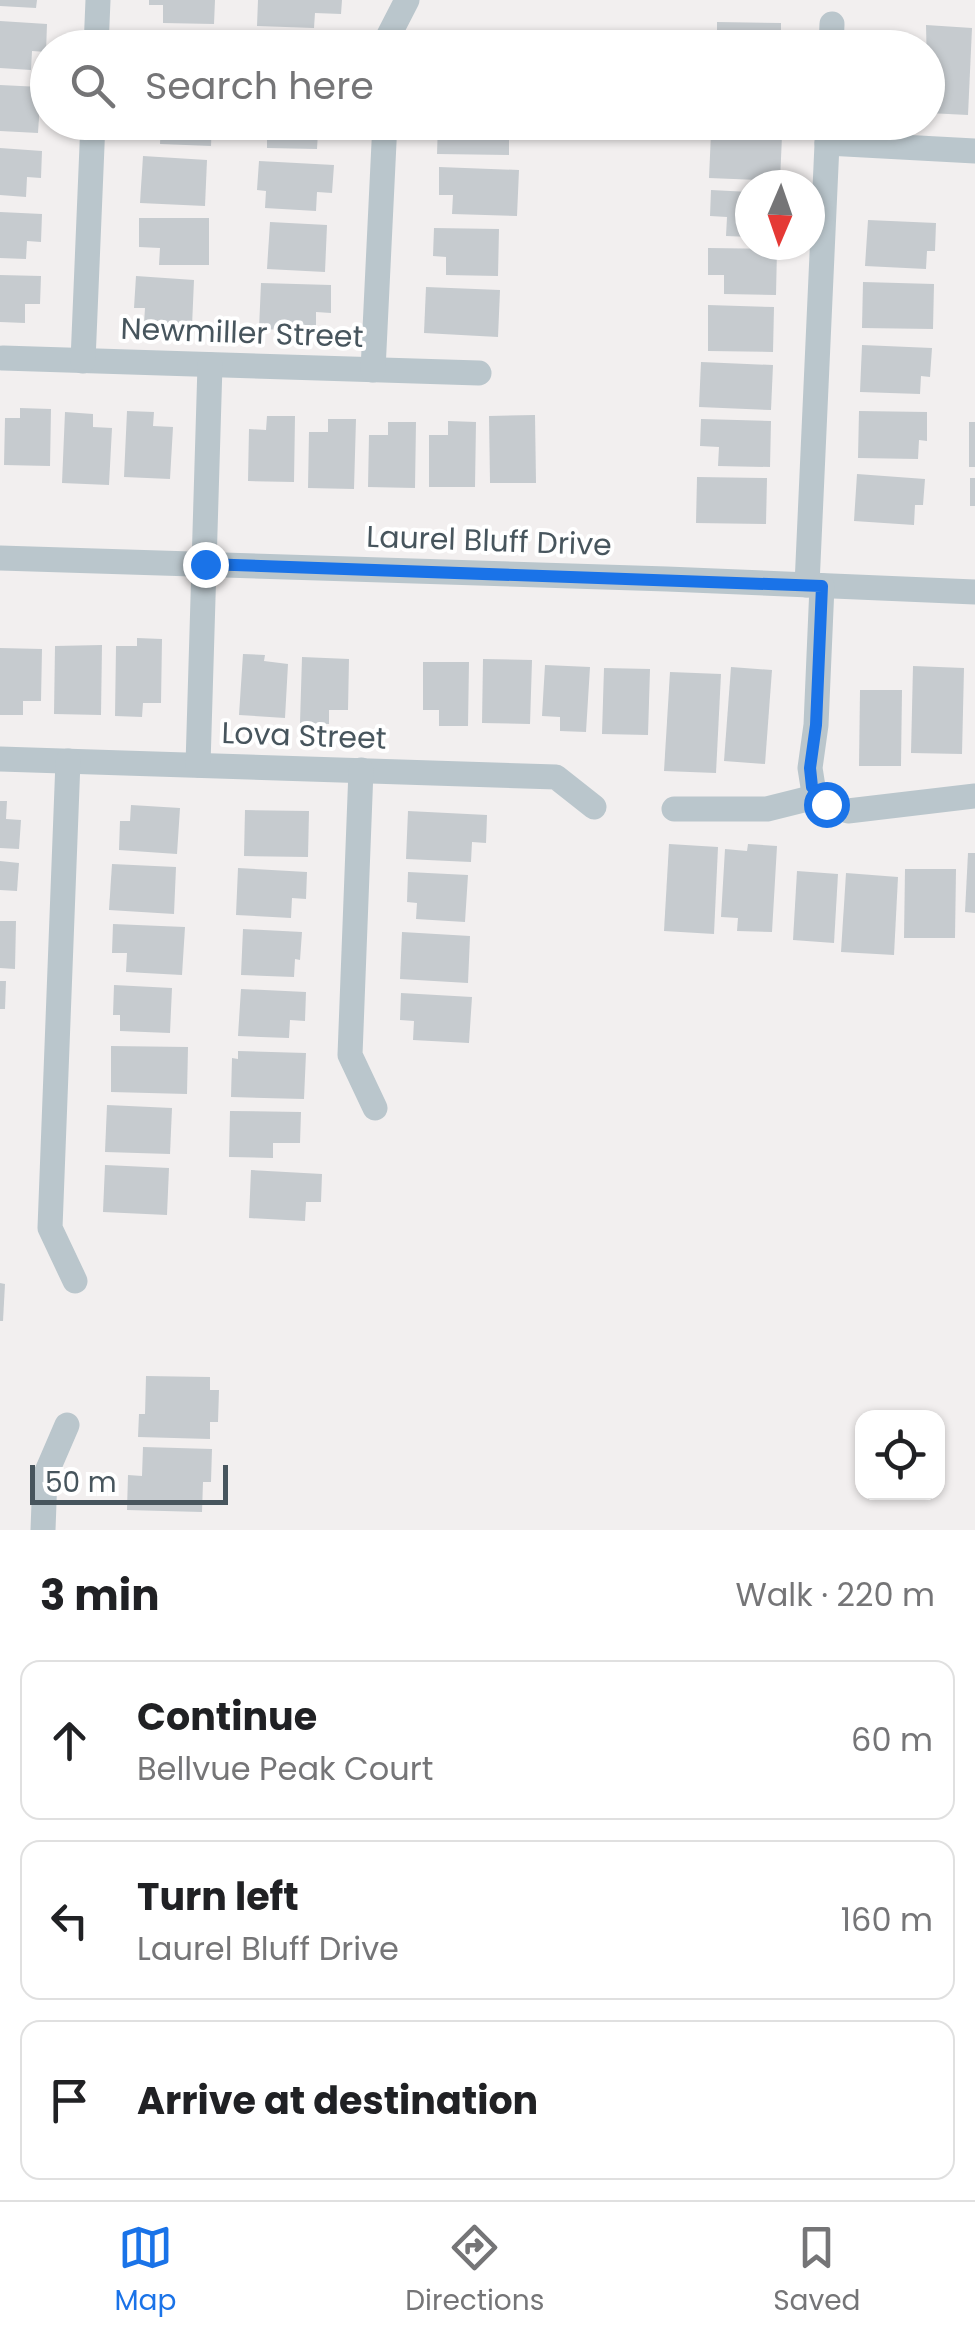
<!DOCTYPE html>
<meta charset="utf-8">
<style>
body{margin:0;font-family:Poppins,sans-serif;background:#f2f2f2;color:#202124}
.controls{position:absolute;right:30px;bottom:30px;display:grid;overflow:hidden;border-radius:20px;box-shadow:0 2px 8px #0004}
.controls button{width:90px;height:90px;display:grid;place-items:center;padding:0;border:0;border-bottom:2px solid #e0e0e0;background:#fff;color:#202124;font:50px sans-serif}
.compass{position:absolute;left:735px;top:170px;width:90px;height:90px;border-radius:50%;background:#fff;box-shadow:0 2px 8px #0004;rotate:182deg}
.scale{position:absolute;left:30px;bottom:25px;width:198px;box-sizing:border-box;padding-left:10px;border:5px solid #47555d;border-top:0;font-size:28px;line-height:35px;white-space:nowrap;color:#47555d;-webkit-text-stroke:8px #fff;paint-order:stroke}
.stop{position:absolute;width:30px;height:30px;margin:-22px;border:8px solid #1a73e8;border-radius:50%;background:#fff}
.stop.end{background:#1a73e8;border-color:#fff;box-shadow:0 2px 10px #0008}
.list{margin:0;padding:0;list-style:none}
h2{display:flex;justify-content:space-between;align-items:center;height:130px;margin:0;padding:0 40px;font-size:42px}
h2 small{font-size:32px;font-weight:400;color:#757577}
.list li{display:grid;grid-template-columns:65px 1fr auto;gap:30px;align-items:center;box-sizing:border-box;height:160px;margin:0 20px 20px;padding:0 20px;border:2px solid #e0e0e0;border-radius:20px}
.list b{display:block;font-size:38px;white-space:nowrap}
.list p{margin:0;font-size:32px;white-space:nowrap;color:#757577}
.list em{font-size:32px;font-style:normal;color:#757577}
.icon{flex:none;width:55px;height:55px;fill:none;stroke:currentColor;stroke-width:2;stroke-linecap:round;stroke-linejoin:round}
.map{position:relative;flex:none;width:975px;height:1530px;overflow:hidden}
.search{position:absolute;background:#fff;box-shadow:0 2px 8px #0004;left:30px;right:30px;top:30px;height:110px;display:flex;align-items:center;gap:25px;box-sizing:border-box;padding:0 35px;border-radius:55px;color:#757577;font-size:38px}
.sheet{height:670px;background:#fff}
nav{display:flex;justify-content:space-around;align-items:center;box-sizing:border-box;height:140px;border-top:2px solid #e0e0e0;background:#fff;font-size:28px;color:#757577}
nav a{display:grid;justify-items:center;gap:5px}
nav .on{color:#1a73e8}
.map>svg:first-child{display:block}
</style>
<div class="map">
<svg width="975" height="1530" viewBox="0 0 975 1530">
<rect width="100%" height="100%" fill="#f2efef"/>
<!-- building -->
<g fill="#c6cbcf">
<polygon points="0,0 37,0 36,8 0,6"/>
<polygon points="149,0 215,0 214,24 163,23 163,5 149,5"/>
<polygon points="258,0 342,0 341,14 315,13 314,28 257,26"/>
<polygon points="0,21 47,24 46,52 32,51 31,70 0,68"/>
<polygon points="717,22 781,23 781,48 717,48"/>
<polygon points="926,25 972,28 968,115 928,113"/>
<polygon points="149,35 214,38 214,48 148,48"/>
<polygon points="279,42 324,45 324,48 279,48"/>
<polygon points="0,85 41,87 38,133 0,131"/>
<polygon points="161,122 212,122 211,146 160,144"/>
<polygon points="267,122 333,122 332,133 318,132 317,149 267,148"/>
<polygon points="438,122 509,122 509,155 437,154"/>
<polygon points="711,133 782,136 780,181 709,178"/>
<polygon points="0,148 42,151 41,178 27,177 26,197 0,195"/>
<polygon points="143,156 207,160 205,206 140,203"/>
<polygon points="259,161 334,165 332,193 317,192 316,211 265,208 266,191 257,190"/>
<polygon points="439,167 519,170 517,216 452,214 453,195 439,195"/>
<polygon points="711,190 750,192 750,237 726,236 727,217 710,216"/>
<polygon points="0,212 42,214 41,242 27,241 26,259 0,258"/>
<polygon points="139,218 209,218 209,265 159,265 160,248 139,247"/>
<polygon points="868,220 936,223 935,251 927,251 926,269 865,266"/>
<polygon points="270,222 327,225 325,272 267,269"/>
<polygon points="434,228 499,229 498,276 446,275 446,257 433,256"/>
<polygon points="708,248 777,249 776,295 724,294 724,275 708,275"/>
<polygon points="0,275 41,276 40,304 25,304 25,323 0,322"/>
<polygon points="136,276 194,280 192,326 144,324 145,308 134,308"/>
<polygon points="863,282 934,284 933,329 862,328"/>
<polygon points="261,283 331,285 331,313 316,312 316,331 259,329"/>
<polygon points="426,287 500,290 498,337 424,333"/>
<polygon points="708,305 774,307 773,352 708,351"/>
<polygon points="862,345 932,348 930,377 921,376 920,394 860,392"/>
<polygon points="701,362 773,365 771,410 699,407"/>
<polygon points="20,408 51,409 50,466 4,465 5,418 20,418"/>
<polygon points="127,411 154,412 153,426 173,427 170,479 124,477"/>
<polygon points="859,411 927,412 927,441 919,440 918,459 858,458"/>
<polygon points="65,412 93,414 93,427 112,428 109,485 62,483"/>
<polygon points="535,415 536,483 490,483 489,416"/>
<polygon points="267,416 295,416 294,482 248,481 249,429 266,430"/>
<polygon points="328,419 356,419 354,489 308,488 309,432 328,432"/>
<polygon points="701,419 771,421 770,467 718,466 719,447 700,446"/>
<polygon points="448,421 476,422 475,487 429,487 429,435 448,435"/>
<polygon points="388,422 416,422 415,488 368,487 369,435 388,435"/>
<rect x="969" y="422" width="6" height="45"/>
<polygon points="857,474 925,479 923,505 915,505 914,525 854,521"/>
<polygon points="697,477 767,478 766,524 696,523"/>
<rect x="970" y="478" width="5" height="28"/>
<polygon points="137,638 162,639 161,703 143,703 142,717 115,716 116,646 137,646"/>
<polygon points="102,645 101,715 54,714 55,646"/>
<polygon points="0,648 42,649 41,701 23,701 23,715 0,715"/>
<polygon points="243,654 265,655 264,661 288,664 285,718 239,715"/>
<polygon points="302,657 349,659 348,710 329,710 329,724 300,723"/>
<polygon points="483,659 532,660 530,724 482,723"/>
<polygon points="423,662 469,662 468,726 439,726 439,710 423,710"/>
<polygon points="545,665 590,667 586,732 560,731 560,717 542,716"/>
<polygon points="913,666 964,668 962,754 911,753"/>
<polygon points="731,667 772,670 765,764 724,761"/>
<polygon points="604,668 650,669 648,735 602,734"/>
<polygon points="670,672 721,674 716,773 664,771"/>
<polygon points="860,690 902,690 901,766 859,766"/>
<polygon points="0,801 7,801 6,819 21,820 19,849 0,848"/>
<polygon points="131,805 180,808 177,854 119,850 120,821 130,821"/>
<polygon points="245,810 309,811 308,857 244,856"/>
<polygon points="408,811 487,815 486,843 472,842 471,862 406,859"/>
<polygon points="669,844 718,847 714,934 664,931"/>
<polygon points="748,844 777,846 772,932 737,931 738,918 721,917 725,849 747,851"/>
<polygon points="968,853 975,853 975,913 965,912"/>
<polygon points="0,861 19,863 17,891 0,890"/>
<polygon points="112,864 176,867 174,914 109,910"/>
<polygon points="238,868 307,872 306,899 292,898 291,918 236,915"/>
<polygon points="905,869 956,869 955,938 904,938"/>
<polygon points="797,871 838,874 834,943 793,940"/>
<polygon points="408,872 468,875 465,922 416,919 417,903 407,902"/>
<polygon points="846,873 898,877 894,955 841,952"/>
<polygon points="0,921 16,921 15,969 0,968"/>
<polygon points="113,924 185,927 182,975 126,972 127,953 112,953"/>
<polygon points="243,929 302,932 300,960 295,959 294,977 241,975"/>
<polygon points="402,932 470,936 468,983 400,979"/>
<polygon points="0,981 6,981 5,1009 0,1009"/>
<polygon points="114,985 172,988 170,1033 120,1031 120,1015 113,1015"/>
<polygon points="241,989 306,992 305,1021 290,1020 289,1038 238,1036"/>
<polygon points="401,993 472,997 469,1043 413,1040 414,1021 400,1020"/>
<polygon points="111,1046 188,1047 187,1094 111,1092"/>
<polygon points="238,1051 306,1053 304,1099 231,1097 232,1058 238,1059"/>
<polygon points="107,1105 172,1108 170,1154 105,1152"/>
<polygon points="230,1111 301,1112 300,1143 273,1143 273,1158 229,1157"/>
<polygon points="105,1165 169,1168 167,1215 103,1212"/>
<polygon points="251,1170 322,1174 321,1202 306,1202 305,1221 249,1218"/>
<polygon points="0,1283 5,1284 3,1321 0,1321"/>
<polygon points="146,1376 210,1377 210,1390 219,1390 218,1422 210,1422 210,1439 138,1437 139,1414 145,1414"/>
<polygon points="143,1447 212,1449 211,1482 203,1482 202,1512 127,1510 128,1475 142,1476"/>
</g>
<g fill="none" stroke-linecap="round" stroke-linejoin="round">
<!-- street -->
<g stroke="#bac6cc" stroke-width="25">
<polyline points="96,48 98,0"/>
<polyline points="389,48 389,35 407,0"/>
<polyline points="831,48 832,24"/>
<polyline points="827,143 975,151"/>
<polyline points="3,358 479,373"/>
<polyline points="83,361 93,122"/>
<polyline points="373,370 385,122"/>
<polyline points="0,558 667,579 975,592"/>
<polyline points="807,585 828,122"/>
<polyline points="822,586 816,725 810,768 813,787 827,804 848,811 975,796"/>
<polyline points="0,759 556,777 594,807"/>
<polyline points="68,761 50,1228 75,1281"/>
<polyline points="198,765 210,365"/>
<polyline points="361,770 350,1055 375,1108"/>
<polyline points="674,809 767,809 819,796"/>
<polyline points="43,1530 45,1476 67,1425"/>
</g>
</g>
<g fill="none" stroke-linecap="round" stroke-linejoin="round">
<!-- route -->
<polyline stroke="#1a73e8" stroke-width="12" points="205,564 822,586 816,725 810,768 812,787 826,804"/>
</g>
<g text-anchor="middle" stroke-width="8" stroke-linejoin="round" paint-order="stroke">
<!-- street labels -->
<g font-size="30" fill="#47555d" stroke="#fff">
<text transform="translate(242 333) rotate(2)" y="10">Newmiller Street</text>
<text transform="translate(489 541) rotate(2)" y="10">Laurel Bluff Drive</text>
<text transform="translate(304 736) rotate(2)" y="10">Lova Street</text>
</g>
</g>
</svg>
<div class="controls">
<button><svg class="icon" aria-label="locate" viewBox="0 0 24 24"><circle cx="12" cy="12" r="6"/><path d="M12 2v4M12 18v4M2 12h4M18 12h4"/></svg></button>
</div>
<svg class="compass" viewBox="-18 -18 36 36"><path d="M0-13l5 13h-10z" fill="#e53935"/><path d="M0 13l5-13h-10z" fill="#757577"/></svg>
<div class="scale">50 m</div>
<div class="stop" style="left:826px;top:804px"></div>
<div class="stop end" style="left:205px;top:564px"></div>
<div class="search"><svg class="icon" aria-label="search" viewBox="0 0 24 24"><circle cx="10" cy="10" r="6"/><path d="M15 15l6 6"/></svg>Search here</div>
</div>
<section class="sheet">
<h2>3 min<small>Walk · 220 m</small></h2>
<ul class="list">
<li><svg class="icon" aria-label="ahead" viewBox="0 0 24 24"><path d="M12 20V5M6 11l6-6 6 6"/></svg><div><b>Continue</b><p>Bellvue Peak Court</p></div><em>60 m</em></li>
<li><svg class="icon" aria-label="left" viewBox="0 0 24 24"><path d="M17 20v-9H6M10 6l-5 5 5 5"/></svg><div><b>Turn left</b><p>Laurel Bluff Drive</p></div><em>160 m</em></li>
<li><svg class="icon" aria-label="arrive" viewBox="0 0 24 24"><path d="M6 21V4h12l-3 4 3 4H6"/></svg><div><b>Arrive at destination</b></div></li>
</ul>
</section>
<nav>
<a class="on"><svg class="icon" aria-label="map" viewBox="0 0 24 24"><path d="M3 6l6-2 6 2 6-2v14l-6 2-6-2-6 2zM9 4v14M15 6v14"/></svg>Map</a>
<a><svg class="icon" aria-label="directions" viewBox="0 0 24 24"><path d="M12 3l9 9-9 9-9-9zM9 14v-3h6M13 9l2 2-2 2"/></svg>Directions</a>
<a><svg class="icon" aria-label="saved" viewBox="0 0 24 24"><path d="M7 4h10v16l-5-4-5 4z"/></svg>Saved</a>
</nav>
